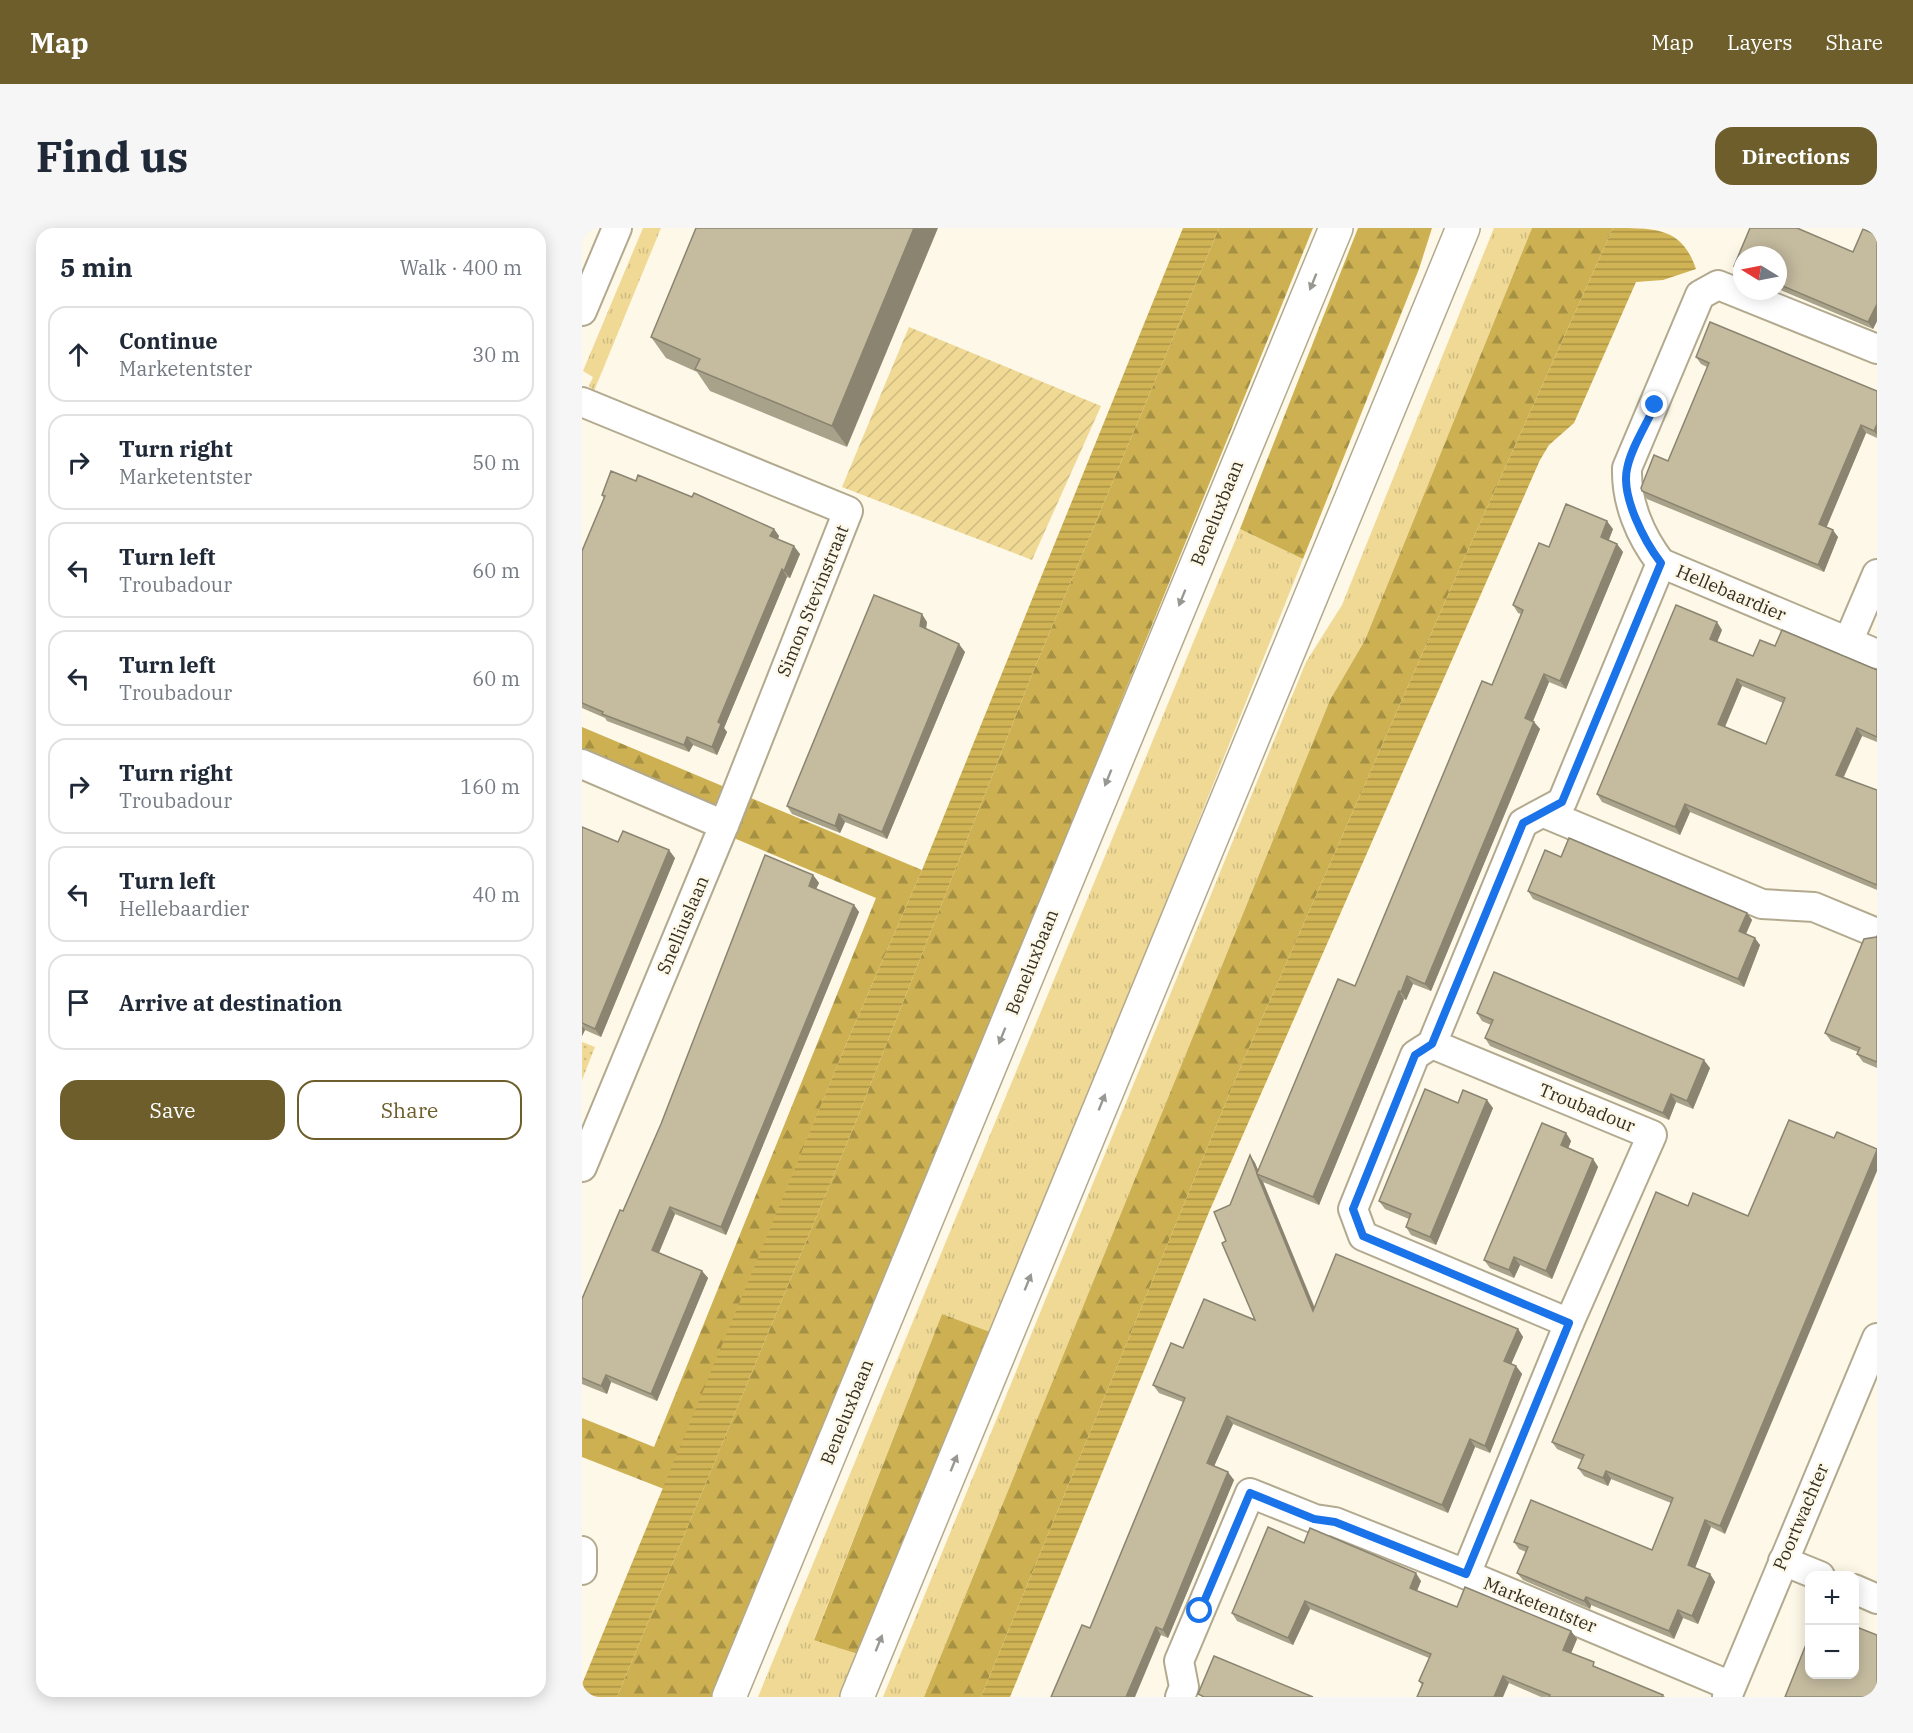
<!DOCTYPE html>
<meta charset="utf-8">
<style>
body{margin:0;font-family:"IBM Plex Serif",serif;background:#f6f6f7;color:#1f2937}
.controls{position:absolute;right:18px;bottom:18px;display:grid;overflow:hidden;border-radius:12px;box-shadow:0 3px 15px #0003}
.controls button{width:54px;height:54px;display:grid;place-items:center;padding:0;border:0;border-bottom:2px solid #e0e1e3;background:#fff;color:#1f2937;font:30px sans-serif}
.compass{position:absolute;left:1151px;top:18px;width:54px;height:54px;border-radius:50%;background:#fff;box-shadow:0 3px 15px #0003;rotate:280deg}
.stop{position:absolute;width:18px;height:18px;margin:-14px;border:4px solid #1a73e8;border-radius:50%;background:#fff}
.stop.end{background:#1a73e8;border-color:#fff;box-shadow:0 2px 6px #0008}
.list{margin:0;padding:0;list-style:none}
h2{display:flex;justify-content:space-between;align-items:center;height:78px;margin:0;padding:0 24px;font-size:26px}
h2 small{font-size:20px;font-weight:400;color:#747a83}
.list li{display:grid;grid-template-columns:39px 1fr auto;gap:18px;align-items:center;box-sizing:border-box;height:96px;margin:0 12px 12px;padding:0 12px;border:2px solid #e0e1e3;border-radius:18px}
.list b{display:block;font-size:22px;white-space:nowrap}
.list p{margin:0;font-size:20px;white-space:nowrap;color:#747a83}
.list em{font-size:20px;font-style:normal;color:#747a83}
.actions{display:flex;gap:12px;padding:18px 24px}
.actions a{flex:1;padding:14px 0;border:2px solid #6d5e2b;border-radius:18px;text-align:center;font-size:21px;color:#6d5e2b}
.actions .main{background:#6d5e2b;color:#fff}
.icon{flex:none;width:33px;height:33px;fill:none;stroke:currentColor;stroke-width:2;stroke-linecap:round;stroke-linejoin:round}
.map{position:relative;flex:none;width:1295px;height:1469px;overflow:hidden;border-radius:18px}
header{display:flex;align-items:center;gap:36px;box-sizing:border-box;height:84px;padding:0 30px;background:#6d5e2b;color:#fff}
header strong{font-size:28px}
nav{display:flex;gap:33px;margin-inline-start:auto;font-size:21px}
.intro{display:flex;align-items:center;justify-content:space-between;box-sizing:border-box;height:144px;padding:0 36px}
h1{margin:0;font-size:42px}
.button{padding:15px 27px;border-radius:18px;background:#6d5e2b;color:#fff;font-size:21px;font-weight:700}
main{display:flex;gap:36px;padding:0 36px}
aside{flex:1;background:#fff;border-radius:18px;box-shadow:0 3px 15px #0003}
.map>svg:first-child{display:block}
</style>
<header>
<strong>Map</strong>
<nav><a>Map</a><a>Layers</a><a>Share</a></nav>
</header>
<div class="intro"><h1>Find us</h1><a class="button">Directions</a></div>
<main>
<aside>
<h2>5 min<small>Walk · 400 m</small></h2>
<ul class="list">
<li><svg class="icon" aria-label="ahead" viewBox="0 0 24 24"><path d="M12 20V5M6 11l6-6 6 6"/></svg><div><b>Continue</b><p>Marketentster</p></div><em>30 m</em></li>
<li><svg class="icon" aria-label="right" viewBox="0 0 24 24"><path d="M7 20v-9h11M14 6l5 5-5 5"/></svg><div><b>Turn right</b><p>Marketentster</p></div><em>50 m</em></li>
<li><svg class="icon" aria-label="left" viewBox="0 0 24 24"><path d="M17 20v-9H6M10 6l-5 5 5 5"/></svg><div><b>Turn left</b><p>Troubadour</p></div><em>60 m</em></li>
<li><svg class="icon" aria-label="left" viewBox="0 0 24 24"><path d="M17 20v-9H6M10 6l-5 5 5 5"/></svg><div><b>Turn left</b><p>Troubadour</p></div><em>60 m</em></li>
<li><svg class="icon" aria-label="right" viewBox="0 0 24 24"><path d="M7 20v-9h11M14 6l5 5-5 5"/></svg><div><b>Turn right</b><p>Troubadour</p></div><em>160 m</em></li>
<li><svg class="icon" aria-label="left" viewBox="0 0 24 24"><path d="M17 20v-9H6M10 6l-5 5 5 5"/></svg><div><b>Turn left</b><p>Hellebaardier</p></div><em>40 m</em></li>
<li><svg class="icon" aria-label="arrive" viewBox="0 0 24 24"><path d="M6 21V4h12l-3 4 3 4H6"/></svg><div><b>Arrive at destination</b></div></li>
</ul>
<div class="actions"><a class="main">Save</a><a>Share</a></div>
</aside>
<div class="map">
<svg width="1295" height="1469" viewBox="0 0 1295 1469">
<defs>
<pattern id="grass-tufts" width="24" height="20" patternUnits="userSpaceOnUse" patternTransform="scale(1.5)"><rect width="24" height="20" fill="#efd995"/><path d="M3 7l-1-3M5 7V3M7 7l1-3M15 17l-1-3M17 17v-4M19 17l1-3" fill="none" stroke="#cdbb80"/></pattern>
<pattern id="forest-firs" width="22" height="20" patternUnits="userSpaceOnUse" patternTransform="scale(1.5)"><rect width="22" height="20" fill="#ccb051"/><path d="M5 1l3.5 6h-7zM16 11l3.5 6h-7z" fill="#a69043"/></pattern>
<pattern id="park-dots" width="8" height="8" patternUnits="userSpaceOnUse" patternTransform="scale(1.5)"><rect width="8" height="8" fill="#efd995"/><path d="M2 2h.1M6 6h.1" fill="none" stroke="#cdbb80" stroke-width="1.8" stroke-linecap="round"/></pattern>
<pattern id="garden-furrows" width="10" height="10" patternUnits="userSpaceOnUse" patternTransform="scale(1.5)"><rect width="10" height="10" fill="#efd995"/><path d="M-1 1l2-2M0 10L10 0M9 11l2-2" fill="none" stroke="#cdbb80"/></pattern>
<pattern id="water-rules" width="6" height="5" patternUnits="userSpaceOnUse" patternTransform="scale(1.5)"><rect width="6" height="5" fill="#d0b354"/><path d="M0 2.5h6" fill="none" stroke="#a99245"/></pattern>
</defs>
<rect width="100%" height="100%" fill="#fdf8e7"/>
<!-- grass -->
<g fill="url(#grass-tufts)">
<polygon points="61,0 79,0 12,163 7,158 11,149 1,143"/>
<polygon points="912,0 950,0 783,412 748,472 342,1469 301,1469 724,434 760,377"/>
<polygon points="658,301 721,331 437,1043 411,1105 360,1086 232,1411 276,1426 258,1469 176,1469"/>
</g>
<!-- forest -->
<g fill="url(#forest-firs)">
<polygon points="637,0 731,0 135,1469 35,1469 275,891 451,444"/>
<polygon points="776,0 850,0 837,41 721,331 658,301"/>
<polygon points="950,0 1031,0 877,342 656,845 399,1469 342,1469 748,472 783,412"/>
<polygon points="0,499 340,642 265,814 82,1261 0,1229 0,1190 72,1219 294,670 0,546"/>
<polygon points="360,1086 411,1105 276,1426 232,1412"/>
</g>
<!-- park -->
<polygon fill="url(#park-dots)" points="0,814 13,819 0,852"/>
<!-- garden -->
<polygon fill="url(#garden-furrows)" points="327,99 519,178 450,332 260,259"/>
<!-- water -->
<g fill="url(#water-rules)">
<polygon points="601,0 637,0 451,444 275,891 35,1469 0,1469 0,1456 265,814 340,642"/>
<path d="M 1031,0 C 1075,0 1100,0 1114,41 L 1081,52 L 1054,54 L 992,195 L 967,217 L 958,232 L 627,984 L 428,1469 L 399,1469 L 656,845 L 877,342 Z"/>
</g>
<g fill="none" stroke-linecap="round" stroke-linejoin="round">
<defs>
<g id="minor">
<polyline points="0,83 35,0"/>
<path d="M 1295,121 L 1136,57 L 1118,67 L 1045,240 C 1044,274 1058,308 1079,335 L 1295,426"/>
<polyline points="0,174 266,283 142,597"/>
<polyline points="1266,414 1295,346"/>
<polyline points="0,536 142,597 0,939"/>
<polyline points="962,585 1180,676 1232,679 1290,703"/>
<polyline points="850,816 1070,907 987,1095 884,1346"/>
<polyline points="987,1095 781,1008 771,981 833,827 850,816 941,595 980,574 1079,335"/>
<polyline points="0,1323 0,1342"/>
<polyline points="1201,1333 1238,1348"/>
<polyline points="1272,1361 1295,1371"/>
<polyline points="598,1469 602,1459 597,1433 668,1265 733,1291 753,1294 871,1341 1149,1458"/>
<polyline points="1145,1469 1295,1110"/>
</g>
<g id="primary">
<polyline points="147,1469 754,0"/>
<polyline points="275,1469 881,0"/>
</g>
</defs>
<!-- minor casing -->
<use href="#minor" stroke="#b2a98e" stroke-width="32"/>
<!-- primary casing -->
<use href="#primary" stroke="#b2a98e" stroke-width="36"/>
<!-- minor -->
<use href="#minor" stroke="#fff" stroke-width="28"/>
<!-- primary -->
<use href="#primary" stroke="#fff" stroke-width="33"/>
</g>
<!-- wall -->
<g fill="#a9a28a" fill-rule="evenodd">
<polygon points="114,0 265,219 128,163 115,144 84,130 69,109"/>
<polygon points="1168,0 1215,0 1271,24 1281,1 1295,7 1295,93 1291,101 1196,61 1196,27 1160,27 1160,46 1157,45 1152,38"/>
<polygon points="1114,129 1295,163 1295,210 1284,205 1244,299 1256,309 1242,344 1065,271 1060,263 1086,233 1125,139 1119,136"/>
<polygon points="54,253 110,269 192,301 197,308 196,311 218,326 208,350 205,349 142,500 145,504 135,527 111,517 107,524 25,493 23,490 0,480 0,323 22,271 20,267"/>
<polygon points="1031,301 1026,312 1035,316 1041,324 984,461 967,454 951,493 952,494 958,501 849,763 831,756 824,772 822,771 737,977 681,954 732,1080 936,1101 941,1109 929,1136 934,1138 940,1146 908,1225 893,1219 866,1285 651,1196 632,1238 652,1252 586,1410 579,1407 508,1400 601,1174 577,1165 571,1157 601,1120 673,1092 644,1013 648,977 668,927 673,935 676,942 773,758 910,457 939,386 936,385 931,377 967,319"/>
<polygon points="345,394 344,401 383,424 305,611 263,594 258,605 210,586 205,578"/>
<path d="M 1140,402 L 1135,414 L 1171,428 L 1193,418 L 1295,442 L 1295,514 L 1280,508 L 1262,549 L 1295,562 L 1295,662 L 1108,584 L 1098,607 L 1020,574 L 1015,566 ZM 1160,458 L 1201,475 L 1184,516 L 1143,499 Z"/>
<polygon points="0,599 36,614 93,630 19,809 3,802 0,808"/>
<polygon points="231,647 237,655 234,661 272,677 277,684 144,1007 93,986 77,1025 120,1043 126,1050 75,1173 29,1154 25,1166 0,1156 0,1071 41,983"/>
<polygon points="946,663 1165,685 1170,692 1164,706 1178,717 1162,759 951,671"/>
<polygon points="1295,708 1295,840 1281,834 1275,826 1276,824 1249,813 1243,805"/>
<polygon points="895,785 1128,840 1111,881 1094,874 1087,892 908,818 903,810 909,797 900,793"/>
<polygon points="876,875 911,880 854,1017 829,1007 824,999 827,991 803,981 797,973"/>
<polygon points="984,905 989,913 986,921 1011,931 1016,939 970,1051 938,1037 932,1050 908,1040 902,1032"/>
<polygon points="1074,964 1143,1306 1129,1299 1113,1340 1128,1346 1133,1354 1116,1396 1101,1390 1092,1411 1009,1377 1008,1381 941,1352 935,1345 944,1324 937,1321 932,1314 1070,1322 1089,1275 1029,1251 1026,1258 1002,1248 996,1240 1000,1232 975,1221 970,1214"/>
<polygon points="722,1315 839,1353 835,1363 875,1379 989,1403 995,1411 989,1425 1016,1440 1081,1467 1083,1469 959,1469 927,1455 840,1457 837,1453 847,1430 728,1381 711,1417 655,1393 650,1385"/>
</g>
<!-- shaded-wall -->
<g fill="#8a8470">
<polygon points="332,0 356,0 265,219 250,198"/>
<polygon points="1295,76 1295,93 1291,101 1286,94"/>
<polygon points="1295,196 1295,207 1292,203"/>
<polygon points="1279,197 1284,205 1243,303 1237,296"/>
<polygon points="1025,293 1031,301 1025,317 1019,309"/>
<polygon points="192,301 197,308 194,316 188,308"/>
<polygon points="1251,302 1256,309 1242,344 1236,337"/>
<polygon points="1035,316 1041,324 984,461 978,453"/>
<polygon points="212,318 218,326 208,350 202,343"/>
<polygon points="200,341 205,349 142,500 145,504 135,527 130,519 136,494"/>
<polygon points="340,386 345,394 343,406 338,398"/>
<polygon points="1135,394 1140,402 1133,419 1128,411"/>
<polygon points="377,416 383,424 305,611 300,604"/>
<polygon points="962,446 967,454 949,498 943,490"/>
<polygon points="1155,451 1160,458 1141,503 1136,496"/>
<polygon points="952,494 958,501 849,763 843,756"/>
<polygon points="1275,500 1280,508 1259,554 1254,547"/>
<polygon points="105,509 111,517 107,524 102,517"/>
<polygon points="1103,576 1108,584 1098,607 1093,599"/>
<polygon points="257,586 263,594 258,605 253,598"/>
<polygon points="87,622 93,630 19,809 13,801"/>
<polygon points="231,647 237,655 232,665 227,658"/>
<polygon points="272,677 277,684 144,1007 139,999"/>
<polygon points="1165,685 1170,692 1162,710 1157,703"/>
<polygon points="1173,710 1178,717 1162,759 1156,751"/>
<polygon points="825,748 831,756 824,772 819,764"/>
<polygon points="817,763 822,771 737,977 731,969"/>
<polygon points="0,798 3,802 0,808"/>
<polygon points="1122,832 1128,840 1111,881 1105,873"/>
<polygon points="1089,866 1094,874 1087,892 1081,885"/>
<polygon points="905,872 911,880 854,1017 848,1009"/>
<polygon points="984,905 989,913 984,925 979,917"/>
<polygon points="1295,922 1295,943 1143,1306 1138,1298"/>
<polygon points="668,927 673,935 678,947 676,946"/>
<polygon points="1011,931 1016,939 970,1051 964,1043"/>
<polygon points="675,946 681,954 737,1090 731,1083"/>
<polygon points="88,979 93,986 75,1029 70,1022"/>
<polygon points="932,1029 938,1037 932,1050 927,1042"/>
<polygon points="120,1043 126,1050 75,1173 69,1166"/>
<polygon points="936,1101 941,1109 927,1141 922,1133"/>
<polygon points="934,1138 940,1146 908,1225 903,1218"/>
<polygon points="24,1147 29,1154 25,1166 19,1158"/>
<polygon points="645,1188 651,1196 630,1243 625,1235"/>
<polygon points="888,1211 893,1219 866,1285 860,1277"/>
<polygon points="1024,1243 1029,1251 1026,1258 1021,1250"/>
<polygon points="646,1244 652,1252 586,1410 581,1402"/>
<polygon points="1123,1292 1129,1299 1111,1345 1106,1337"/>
<polygon points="834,1345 839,1353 833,1367 828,1360"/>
<polygon points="1128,1346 1133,1354 1116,1396 1110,1388"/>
<polygon points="1004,1369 1009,1377 1008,1381 1002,1373"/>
<polygon points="723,1373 728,1381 711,1417 706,1410"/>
<polygon points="1096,1382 1101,1390 1092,1411 1087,1403"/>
<polygon points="574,1399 579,1407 553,1469 544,1469"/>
<polygon points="989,1403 995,1411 987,1430 981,1422"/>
<polygon points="921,1448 927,1455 921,1469 912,1469"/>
</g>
<!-- building -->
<g fill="#c5bca0" stroke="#8a8470" stroke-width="1.5" fill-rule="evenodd">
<polygon points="114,0 332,0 250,198 113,141 118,131 69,109"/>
<polygon points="1168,0 1215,0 1271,24 1281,1 1295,7 1295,76 1286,94 1196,56 1196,27 1160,27 1160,41 1152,38"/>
<polygon points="1128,94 1295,163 1295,196 1292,203 1279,197 1237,296 1251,302 1236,337 1060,263 1059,260 1072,227 1086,233 1127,135 1114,129"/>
<polygon points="29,243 54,253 56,247 110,269 112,265 192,301 188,308 212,318 202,343 200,341 136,494 139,496 130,519 105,509 102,517 20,486 21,484 0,475 0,323 23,268 20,267"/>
<polygon points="984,276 1025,293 1019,309 1035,316 978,453 962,446 943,490 952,494 843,756 825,748 819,764 817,763 731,969 675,946 731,1083 754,1026 936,1101 922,1133 934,1138 903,1218 888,1211 860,1277 645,1188 625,1235 646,1244 581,1402 574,1399 544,1469 469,1469 500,1397 508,1400 603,1170 571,1157 589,1115 601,1120 622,1071 673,1092 640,1015 644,1013 632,984 648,977 668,927 675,945 756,751 773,758 900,453 910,457 941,382 931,377 957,315 967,319"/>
<polygon points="292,367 340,386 338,398 377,416 300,604 257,586 253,598 205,578"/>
<path d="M 1094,377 L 1135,394 L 1128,411 L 1171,428 L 1178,412 L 1193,418 L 1200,402 L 1295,442 L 1295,509 L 1275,500 L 1254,547 L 1295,562 L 1295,657 L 1103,576 L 1093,599 L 1015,566 ZM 1155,451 L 1203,470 L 1184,516 L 1136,496 Z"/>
<polygon points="0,599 36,614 41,603 87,622 13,801 0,795"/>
<polygon points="987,610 1165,685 1157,703 1173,710 1156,751 946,663 963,622 979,629"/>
<polygon points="183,627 231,647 227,658 272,677 139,999 88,979 70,1022 120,1043 69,1166 24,1147 19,1158 0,1150 0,1071 38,982 41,983 79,896"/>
<polygon points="1295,708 1295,834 1275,826 1278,820 1243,805 1282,711 1294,709"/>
<polygon points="912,744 1122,832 1105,873 1089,866 1081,885 903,810 911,792 895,785"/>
<polygon points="843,861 876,875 881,862 905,872 848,1009 824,999 829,986 797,973"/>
<polygon points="1207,892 1252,910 1255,904 1295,921 1295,922 1138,1298 1123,1292 1106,1337 1128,1346 1110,1388 1096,1382 1087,1403 1004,1369 1002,1373 935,1345 946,1319 932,1314 949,1272 1070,1322 1091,1270 1024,1243 1021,1250 996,1240 1002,1227 970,1214 1074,964 1106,978 1111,965 1166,988"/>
<polygon points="960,895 984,905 979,917 1011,931 964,1043 932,1029 927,1042 902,1032"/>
<polygon points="686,1299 722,1315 728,1300 834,1345 828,1360 875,1379 883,1359 989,1403 981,1422 1012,1434 1011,1438 1081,1467 1080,1469 967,1469 968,1467 921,1448 912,1469 835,1469 841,1455 837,1453 849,1426 723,1373 706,1410 650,1385"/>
<polygon points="1272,1398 1295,1407 1295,1469 1203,1469 1227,1409 1227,1446 1272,1446"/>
<polygon points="632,1428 731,1469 622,1469 616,1466"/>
</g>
<!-- one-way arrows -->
<defs><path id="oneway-solid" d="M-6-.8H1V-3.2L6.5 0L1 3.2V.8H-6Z" transform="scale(1.5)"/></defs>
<g fill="#999792">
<use href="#oneway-solid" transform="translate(731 54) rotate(112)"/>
<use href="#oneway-solid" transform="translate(600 370) rotate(112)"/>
<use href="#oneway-solid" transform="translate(526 550) rotate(112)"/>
<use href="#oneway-solid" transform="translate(420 808) rotate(112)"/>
<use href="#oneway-solid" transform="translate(520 874) rotate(-68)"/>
<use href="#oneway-solid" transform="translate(446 1054) rotate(-68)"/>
<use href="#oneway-solid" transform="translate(372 1235) rotate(-68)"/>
<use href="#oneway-solid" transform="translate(297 1415) rotate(-68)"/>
</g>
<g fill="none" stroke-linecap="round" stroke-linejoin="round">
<!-- route -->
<path stroke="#1a73e8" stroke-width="8" d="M 618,1383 L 668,1265 L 732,1291 L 753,1294 L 884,1346 L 987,1095 L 781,1008 L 771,981 L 833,827 L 850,816 L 941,595 L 980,574 L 1079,335 C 1062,313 1039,268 1045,241 C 1049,219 1065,196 1073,177"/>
</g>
<g text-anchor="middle" stroke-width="5" stroke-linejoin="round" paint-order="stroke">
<!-- street labels -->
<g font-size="18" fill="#332f24" stroke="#fdf8e7">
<text transform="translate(635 285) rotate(-68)" y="6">Beneluxbaan</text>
<text transform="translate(1149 365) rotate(23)" y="6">Hellebaardier</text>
<text transform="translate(231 373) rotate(-68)" y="6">Simon Stevinstraat</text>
<text transform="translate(101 697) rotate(-67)" y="6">Snelliuslaan</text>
<text transform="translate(450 734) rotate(-68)" y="6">Beneluxbaan</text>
<text transform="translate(1005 880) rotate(22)" y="6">Troubadour</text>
<text transform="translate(265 1184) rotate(-68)" y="6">Beneluxbaan</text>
<text transform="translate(1219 1289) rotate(-67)" y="6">Poortwachter</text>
<text transform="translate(958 1377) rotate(22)" y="6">Marketentster</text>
</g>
</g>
</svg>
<div class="controls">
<button>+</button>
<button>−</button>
</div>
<svg class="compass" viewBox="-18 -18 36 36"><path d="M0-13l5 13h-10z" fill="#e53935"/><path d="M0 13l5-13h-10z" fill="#747a83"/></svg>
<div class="stop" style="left:618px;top:1383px"></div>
<div class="stop end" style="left:1073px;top:177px"></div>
</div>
</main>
